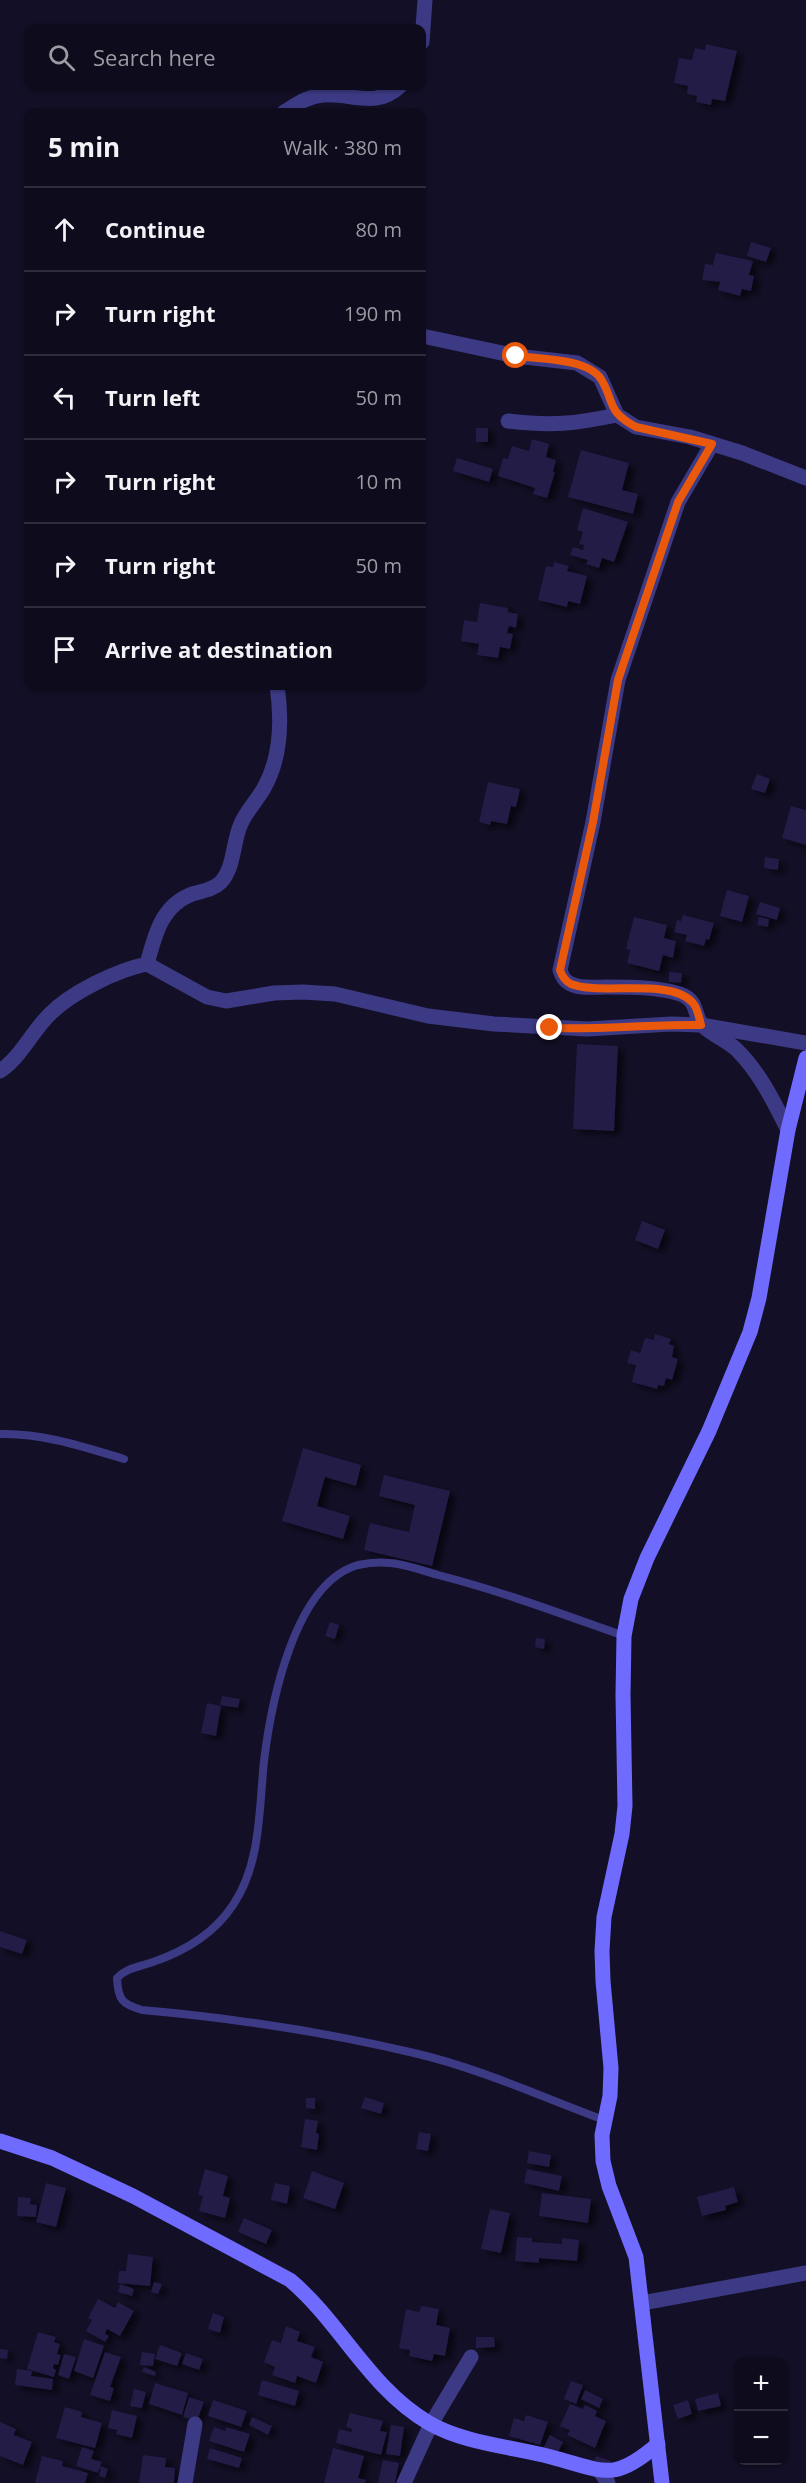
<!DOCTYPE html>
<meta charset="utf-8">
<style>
body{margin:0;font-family:"Open Sans",sans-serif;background:#171425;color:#f1f3f6}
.controls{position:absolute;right:18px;bottom:18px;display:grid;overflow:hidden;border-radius:12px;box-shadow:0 2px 4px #0004}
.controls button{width:54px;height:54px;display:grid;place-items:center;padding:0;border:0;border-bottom:2px solid #2e2b3b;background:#0e0b1c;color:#f1f3f6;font:30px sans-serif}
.stop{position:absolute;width:18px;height:18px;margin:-14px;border:4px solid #ea580c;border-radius:50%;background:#fff}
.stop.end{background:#ea580c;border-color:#fff;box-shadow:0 2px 6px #0008}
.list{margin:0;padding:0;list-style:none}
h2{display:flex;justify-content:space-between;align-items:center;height:78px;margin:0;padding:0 24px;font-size:26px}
h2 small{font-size:20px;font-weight:400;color:#9b9ba3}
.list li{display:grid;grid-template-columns:39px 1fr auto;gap:18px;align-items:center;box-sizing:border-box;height:84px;padding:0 24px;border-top:2px solid #2e2b3b}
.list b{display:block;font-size:22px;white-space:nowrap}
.list em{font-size:20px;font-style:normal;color:#9b9ba3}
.icon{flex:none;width:33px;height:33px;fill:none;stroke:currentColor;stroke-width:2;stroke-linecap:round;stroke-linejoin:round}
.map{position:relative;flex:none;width:806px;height:2483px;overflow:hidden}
.search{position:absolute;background:#0e0b1c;box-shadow:0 2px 4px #0004;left:24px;top:24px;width:402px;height:66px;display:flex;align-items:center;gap:15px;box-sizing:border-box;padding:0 21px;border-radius:12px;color:#9b9ba3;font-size:22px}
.panel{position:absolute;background:#0e0b1c;box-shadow:0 2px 4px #0004;left:24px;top:108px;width:402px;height:582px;border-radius:12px}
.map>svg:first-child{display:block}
</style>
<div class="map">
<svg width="806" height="2483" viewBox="0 0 806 2483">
<defs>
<filter id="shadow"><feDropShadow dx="6" dy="4" stdDeviation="3" flood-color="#0009"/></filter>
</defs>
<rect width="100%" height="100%" fill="#130f26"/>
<!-- building -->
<g fill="#241b47" filter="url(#shadow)">
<polygon points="706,44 737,51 725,101 712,99 711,105 696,102 697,96 687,94 688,86 674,83 679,58 692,60 695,48 705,50"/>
<polygon points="751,242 771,248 766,262 747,256"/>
<polygon points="716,253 753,261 749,275 754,276 751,291 742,289 740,296 718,290 720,282 702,280 705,264 713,265"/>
<rect x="476" y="428" width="12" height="14"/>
<polygon points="532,439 549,444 546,457 556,460 553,472 555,472 547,498 533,494 535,488 498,476 503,458 508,459 512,446 529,451"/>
<polygon points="581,450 629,463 622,490 638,494 633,514 568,497"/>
<polygon points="457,458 493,469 489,482 453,471"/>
<polygon points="583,508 628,522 614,562 602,558 599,568 586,564 588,560 570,555 573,547 583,550 584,545 579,544 583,532 577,530"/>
<polygon points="554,562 569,566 567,571 587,576 580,604 568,601 567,607 538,600 546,566 553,567"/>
<polygon points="480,603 508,608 508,612 518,614 516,628 509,626 507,633 513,634 510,649 500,647 498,658 477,655 479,644 461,641 464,620 477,622"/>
<polygon points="757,774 770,779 765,793 751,789"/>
<polygon points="488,782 520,789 516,807 511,806 507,824 491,821 490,825 479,822"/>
<polygon points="791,806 806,810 806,845 782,838"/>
<polygon points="765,857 779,859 778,870 764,868"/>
<polygon points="727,890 749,896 742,922 720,916"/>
<polygon points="760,902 780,908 777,920 756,914"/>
<polygon points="683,915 714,923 709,940 706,939 704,946 685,941 687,935 674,932 677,920 681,921"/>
<polygon points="634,917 667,925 664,938 676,941 673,958 663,955 659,971 627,963 630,950 626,949"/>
<polygon points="759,917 769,919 768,927 757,925"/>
<polygon points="669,972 682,973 681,983 669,982"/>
<polygon points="577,1044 618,1046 614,1131 573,1129"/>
<polygon points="642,1221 665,1230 658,1249 635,1240"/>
<polygon points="655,1334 671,1339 669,1344 674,1346 672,1357 678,1359 672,1380 666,1378 664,1386 658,1385 657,1389 632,1382 636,1365 627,1363 631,1350 640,1353 645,1338 654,1340"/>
<polygon points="303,1448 361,1465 356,1486 325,1477 317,1506 350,1516 343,1539 282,1521"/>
<polygon points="384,1475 450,1491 432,1566 364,1550 370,1523 409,1532 415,1505 379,1496"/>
<polygon points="330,1622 339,1625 335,1639 325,1636"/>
<polygon points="536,1638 545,1639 544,1649 535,1647"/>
<polygon points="222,1696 240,1699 238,1708 220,1705"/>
<polygon points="207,1703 221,1706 216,1736 201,1733"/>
<polygon points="0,1931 27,1940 22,1954 0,1947"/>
<polygon points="365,2097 384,2103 381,2114 361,2108"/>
<polygon points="306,2098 315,2098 315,2109 306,2108"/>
<polygon points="305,2119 318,2121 316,2133 319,2134 317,2150 301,2147"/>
<polygon points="419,2132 431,2134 428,2151 416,2149"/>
<polygon points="529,2151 551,2155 549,2167 527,2163"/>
<polygon points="205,2169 228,2176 223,2196 230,2198 225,2218 199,2211 203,2196 198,2195"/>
<polygon points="527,2169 562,2176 559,2191 524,2183"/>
<polygon points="312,2171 344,2183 335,2209 303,2198"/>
<polygon points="46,2183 66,2188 56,2227 36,2222"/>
<polygon points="275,2183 290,2186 287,2204 271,2200"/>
<polygon points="734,2187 738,2202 725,2206 726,2210 702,2216 697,2197"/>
<polygon points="542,2193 591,2199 588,2223 539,2216"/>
<polygon points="18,2197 31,2198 30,2204 37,2205 36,2217 17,2216"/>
<polygon points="490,2209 510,2213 501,2253 481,2249"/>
<polygon points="244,2218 272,2230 266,2244 238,2232"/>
<polygon points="517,2237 532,2238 532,2242 562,2244 562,2238 579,2240 577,2261 539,2258 539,2263 515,2261"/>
<polygon points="128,2254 153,2257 150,2286 118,2283 119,2271 126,2271"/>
<polygon points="154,2282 162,2284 158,2294 151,2292"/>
<polygon points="120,2284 134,2289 132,2296 118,2292"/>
<polygon points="98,2299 115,2308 118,2302 134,2311 120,2336 107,2329 105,2334 109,2336 105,2342 86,2331 92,2320 88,2318"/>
<polygon points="421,2306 439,2309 436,2325 450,2328 445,2356 434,2354 432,2361 409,2356 410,2350 399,2348 406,2309 419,2312"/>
<polygon points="213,2313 224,2317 220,2333 208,2329"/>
<polygon points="286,2326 300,2332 297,2341 315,2347 311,2357 323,2362 316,2383 297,2376 295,2383 272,2375 275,2367 264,2362 272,2340 281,2343"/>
<polygon points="38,2332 56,2337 54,2342 60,2344 57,2354 61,2355 58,2365 54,2364 53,2368 56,2370 54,2377 27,2369"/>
<polygon points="476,2337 494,2337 495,2347 476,2348"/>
<polygon points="84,2339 104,2346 93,2378 74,2371"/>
<polygon points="160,2345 182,2353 177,2366 155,2359"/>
<polygon points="0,2349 8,2350 7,2359 0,2358"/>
<polygon points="105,2352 121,2357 110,2387 114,2388 110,2401 90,2395"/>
<polygon points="142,2352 155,2354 153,2366 140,2365"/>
<polygon points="186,2353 203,2359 199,2370 182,2364"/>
<polygon points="64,2354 76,2357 69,2379 58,2375"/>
<polygon points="144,2367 156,2372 155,2376 142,2372"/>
<polygon points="17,2369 32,2371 31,2376 53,2379 52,2390 15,2385"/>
<polygon points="262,2380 299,2391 295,2406 258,2395"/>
<polygon points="571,2381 583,2385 576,2404 564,2399"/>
<polygon points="155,2383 188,2393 182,2415 149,2404"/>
<polygon points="134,2389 146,2392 142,2408 130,2406"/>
<polygon points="585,2390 603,2399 599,2408 581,2399"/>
<polygon points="718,2393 721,2406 698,2411 695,2399"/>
<polygon points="189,2397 204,2402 197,2421 183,2417"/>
<polygon points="213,2400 247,2411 241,2427 208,2416"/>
<polygon points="688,2400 692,2414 678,2419 673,2405"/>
<polygon points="570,2404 583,2409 585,2405 597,2411 595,2416 606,2421 595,2448 567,2435 570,2430 560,2426"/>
<polygon points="65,2407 82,2412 81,2417 102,2423 95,2448 56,2438"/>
<polygon points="112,2410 137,2416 132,2438 116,2434 117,2430 108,2428"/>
<polygon points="350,2413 383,2421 380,2431 387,2432 381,2455 336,2443 339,2429 351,2432 352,2429 346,2427"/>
<polygon points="526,2415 548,2422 540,2445 509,2436 514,2418 524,2421"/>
<polygon points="252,2417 272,2426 268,2435 249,2425"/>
<polygon points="0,2422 16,2429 14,2435 32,2442 23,2465 0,2456"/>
<polygon points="391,2425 404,2427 400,2456 386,2454"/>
<polygon points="214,2427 225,2431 226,2427 250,2434 244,2452 209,2441"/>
<polygon points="550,2435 563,2442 556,2456 543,2449"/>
<polygon points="82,2447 94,2451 91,2459 102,2462 98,2473 76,2466"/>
<polygon points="210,2448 242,2458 239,2468 207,2459"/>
<polygon points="333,2448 364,2456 358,2478 366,2480 365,2483 324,2483"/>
<polygon points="143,2455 166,2458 165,2467 175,2468 174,2483 139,2483"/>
<polygon points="42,2456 63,2461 62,2466 88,2473 85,2483 35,2483"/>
<polygon points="596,2456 611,2461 608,2471 593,2467"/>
<polygon points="383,2460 399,2463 395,2483 378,2483"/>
<polygon points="101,2466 108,2469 105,2478 99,2476"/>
</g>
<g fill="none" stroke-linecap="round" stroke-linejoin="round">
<!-- lane -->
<g stroke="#3d3a85" stroke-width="8">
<path d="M 0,1434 C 43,1433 84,1447 124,1459"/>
<path d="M 604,2120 C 542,2097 479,2068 414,2053 C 325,2032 233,2018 142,2010 C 122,2004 118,2000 117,1978 C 128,1967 139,1967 153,1962 C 185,1951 214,1934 233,1905 C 261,1864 259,1809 264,1761 C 271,1704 294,1583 358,1565 C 367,1563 381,1562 390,1563 C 406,1564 423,1571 438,1575 C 501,1591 562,1614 624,1636"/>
</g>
<!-- street -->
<g stroke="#3d3a85" stroke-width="15">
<polyline points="422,42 425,0"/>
<path d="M 284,112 C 296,105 308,96 323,95 C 353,93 376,109 400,86"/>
<polyline points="422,336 516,356 577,363 600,377 617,415 636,427 690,437 742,453 806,478"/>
<path d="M 508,421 C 552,426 574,424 617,415"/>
<path d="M 712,444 L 678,502 L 618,680 L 593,822 L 560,970 C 562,976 564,981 571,984 C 581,989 596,987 607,987 C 630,987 659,987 680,994 C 700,1001 693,1017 703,1026 C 713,1036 727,1040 737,1050 C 760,1073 774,1102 788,1130"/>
<path d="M 147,964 C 155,935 161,906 192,894 C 202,891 213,890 221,882 C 234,868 233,843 240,826 C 245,812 257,801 264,788 C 282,756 282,720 277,686"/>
<path d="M 0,1071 C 21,1057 31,1033 49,1015 C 70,993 117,970 147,964 L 207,997 L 226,1001 L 274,993 L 303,992 L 335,994 L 428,1016 L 494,1024 L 587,1029 L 671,1024 L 701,1025 L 806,1043"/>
<polyline points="642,2303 806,2273"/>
<polyline points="600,2471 608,2483"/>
<polyline points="185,2483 195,2424"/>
<polyline points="404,2483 431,2424 471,2357"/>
</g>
<!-- secondary -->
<g stroke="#6f6bff" stroke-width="15">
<path d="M 0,2141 L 52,2158 L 133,2196 L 290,2280 C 341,2323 369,2388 429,2423 C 463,2443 513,2447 551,2457 C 604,2471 613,2483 658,2444"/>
<polyline points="662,2483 636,2257 609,2186 603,2161 602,2135 610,2096 611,2068 603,1981 602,1951 604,1917 622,1834 625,1806 623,1695 624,1636 631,1599 647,1558 709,1431 750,1332 759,1298 788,1130 806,1058"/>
</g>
</g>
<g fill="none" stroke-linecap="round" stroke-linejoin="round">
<!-- route -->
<path stroke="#ea580c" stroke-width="8" d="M 516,356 C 538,359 587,358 601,379 C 615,402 606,411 636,427 L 712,444 L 678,502 L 618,680 L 593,822 L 560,970 C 562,976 565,981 571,984 C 600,996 671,977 693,1003 C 698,1009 699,1018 701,1025 C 650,1024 600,1030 550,1028"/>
</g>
</svg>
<div class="controls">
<button>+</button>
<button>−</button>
</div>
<div class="stop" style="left:516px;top:356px"></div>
<div class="stop end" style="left:550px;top:1028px"></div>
<div class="search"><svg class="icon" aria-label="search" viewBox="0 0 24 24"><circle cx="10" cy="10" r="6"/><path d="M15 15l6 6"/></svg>Search here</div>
<section class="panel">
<h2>5 min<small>Walk · 380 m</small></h2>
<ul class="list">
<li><svg class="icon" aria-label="ahead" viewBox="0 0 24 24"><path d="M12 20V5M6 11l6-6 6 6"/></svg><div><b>Continue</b></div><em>80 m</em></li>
<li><svg class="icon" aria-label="right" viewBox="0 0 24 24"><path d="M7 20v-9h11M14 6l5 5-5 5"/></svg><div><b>Turn right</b></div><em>190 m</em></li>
<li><svg class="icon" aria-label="left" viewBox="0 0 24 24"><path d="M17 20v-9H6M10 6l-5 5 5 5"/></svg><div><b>Turn left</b></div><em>50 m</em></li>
<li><svg class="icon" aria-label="right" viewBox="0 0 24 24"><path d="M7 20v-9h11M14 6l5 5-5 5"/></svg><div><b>Turn right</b></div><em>10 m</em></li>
<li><svg class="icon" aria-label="right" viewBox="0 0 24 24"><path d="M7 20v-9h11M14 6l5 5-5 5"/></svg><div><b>Turn right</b></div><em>50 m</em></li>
<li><svg class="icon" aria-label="arrive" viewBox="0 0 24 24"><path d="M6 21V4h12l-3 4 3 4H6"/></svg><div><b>Arrive at destination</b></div></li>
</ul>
</section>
</div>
